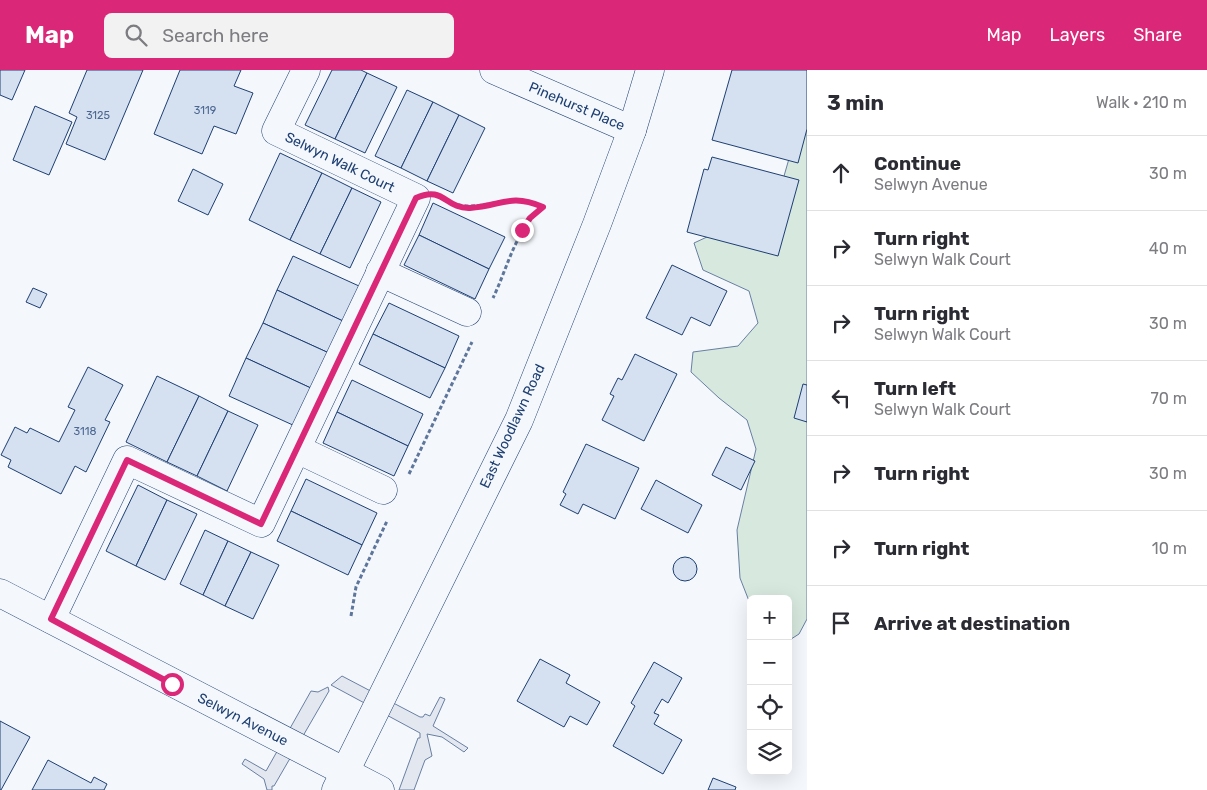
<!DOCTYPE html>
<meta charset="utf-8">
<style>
body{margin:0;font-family:Rubik,sans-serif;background:#f2f2f3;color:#2b2b33}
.controls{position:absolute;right:15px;bottom:15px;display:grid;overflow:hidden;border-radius:8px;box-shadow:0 5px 20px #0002}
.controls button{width:45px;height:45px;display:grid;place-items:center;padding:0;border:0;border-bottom:1px solid #e1e1e2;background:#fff;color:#2b2b33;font:25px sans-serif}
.stop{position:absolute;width:15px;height:15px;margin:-11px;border:4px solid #db2777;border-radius:50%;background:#fff}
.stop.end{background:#db2777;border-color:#fff;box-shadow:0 1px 5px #0008}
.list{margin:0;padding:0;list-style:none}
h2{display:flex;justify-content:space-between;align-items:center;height:65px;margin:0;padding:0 20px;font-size:21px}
h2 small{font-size:16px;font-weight:400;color:#7c7c81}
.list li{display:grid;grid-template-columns:32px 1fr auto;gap:15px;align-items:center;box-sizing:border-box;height:75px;padding:0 20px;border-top:1px solid #e1e1e2}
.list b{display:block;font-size:19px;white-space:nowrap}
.list p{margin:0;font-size:16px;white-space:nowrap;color:#7c7c81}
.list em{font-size:16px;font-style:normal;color:#7c7c81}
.icon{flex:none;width:28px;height:28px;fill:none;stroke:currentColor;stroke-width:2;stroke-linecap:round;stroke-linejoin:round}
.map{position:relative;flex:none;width:807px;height:720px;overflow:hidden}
header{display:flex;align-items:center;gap:30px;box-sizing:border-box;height:70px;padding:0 25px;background:#db2777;color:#fff}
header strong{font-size:24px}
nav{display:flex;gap:28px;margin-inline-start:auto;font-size:18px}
.search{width:350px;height:45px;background:#f2f2f3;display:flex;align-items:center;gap:12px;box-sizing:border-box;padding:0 18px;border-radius:8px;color:#7c7c81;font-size:19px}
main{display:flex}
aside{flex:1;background:#fff}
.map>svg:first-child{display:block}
</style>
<header>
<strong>Map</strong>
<div class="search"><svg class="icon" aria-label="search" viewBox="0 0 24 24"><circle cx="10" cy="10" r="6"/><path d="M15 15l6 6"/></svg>Search here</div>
<nav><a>Map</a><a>Layers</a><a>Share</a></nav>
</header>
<main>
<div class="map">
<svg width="807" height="720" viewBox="0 0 807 720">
<rect width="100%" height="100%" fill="#f4f7fb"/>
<!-- green -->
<polygon fill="#d7e8df" stroke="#687fa3" points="807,26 807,549 799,564 788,571 788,529 751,529 751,536 740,508 737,460 756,379 747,350 719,328 691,302 693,282 738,276 758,253 749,221 703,200 694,173 735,154 780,120"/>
<!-- parking -->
<g fill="#e3e8f0" stroke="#687fa3">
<polygon points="342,606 420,647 423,647 425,644 430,646 440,627 445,629 433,656 468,678 464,682 442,667 427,664 432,686 425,690 414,720 399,720 418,668 420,668 420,663 331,615"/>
<polygon points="328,617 329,621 274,716 272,716 272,720 267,720 264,709 242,694 245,689 266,701 311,621 318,622"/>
</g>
<!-- building -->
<g fill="#d5e0f0" stroke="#1d3f73">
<polygon points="0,0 25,0 12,30 0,25"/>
<polygon points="87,0 143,0 105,90 66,74 77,47 69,43"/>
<polygon points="180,0 241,0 234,16 253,23 236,64 214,56 202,84 154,64"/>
<polygon points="332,0 361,0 367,3 335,69 305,55"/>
<polygon points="732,0 807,0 807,59 798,93 712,70"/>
<polygon points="367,3 397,17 365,83 335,69"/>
<polygon points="407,20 433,32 401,98 375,86"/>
<polygon points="433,32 459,45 427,111 401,98"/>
<polygon points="35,36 72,52 49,105 13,90"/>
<polygon points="459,45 485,58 453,123 427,111"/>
<polygon points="280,83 322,103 290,170 249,150"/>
<polygon points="712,87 799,110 778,186 687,162 704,99 708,100"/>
<polygon points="193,99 223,114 208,145 178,131"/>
<polygon points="322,103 352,118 320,184 290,170"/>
<polygon points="352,118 381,132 350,198 320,184"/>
<polygon points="433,133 505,167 489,199 419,165"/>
<polygon points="419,165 489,199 475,229 404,195"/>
<polygon points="293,186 359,216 343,251 277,220"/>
<polygon points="672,195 727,221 710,256 691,247 682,265 646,248"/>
<polygon points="33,218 47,224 40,238 26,232"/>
<polygon points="277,220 343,251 329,283 263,253"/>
<polygon points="389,233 459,266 445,298 373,264"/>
<polygon points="263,253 329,283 313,319 246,288"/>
<polygon points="373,264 445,298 430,328 359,294"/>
<polygon points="635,284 677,304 644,371 602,350 614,326 610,324 618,308 622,310"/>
<polygon points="246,288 313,319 295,356 229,326"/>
<polygon points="88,297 123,315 105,350 110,352 86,402 75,396 61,424 8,397 11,390 1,385 15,357 27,363 30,358 59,372 75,340 68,337"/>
<polygon points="157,306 199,326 167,392 126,372"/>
<polygon points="352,310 423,344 408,376 337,342"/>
<polygon points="803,314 807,315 807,352 794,348"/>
<polygon points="199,326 228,341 197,406 167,392"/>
<polygon points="228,341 258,355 227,421 197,406"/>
<polygon points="337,342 408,376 394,406 323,373"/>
<polygon points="586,374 639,398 615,449 583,434 578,444 560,435 566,424 563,422"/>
<polygon points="726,377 755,391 741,420 712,405"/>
<polygon points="306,409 377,443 362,475 291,441"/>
<polygon points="656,410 702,435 688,463 641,439"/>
<polygon points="138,415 167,430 136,496 106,481"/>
<polygon points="167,430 197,444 165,510 136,496"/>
<polygon points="291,441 362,475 348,505 277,471"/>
<polygon points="205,460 228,471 203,525 180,514"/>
<polygon points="228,471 251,482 225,536 203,525"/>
<polygon points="251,482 279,495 253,549 225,536"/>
<circle cx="685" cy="499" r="12"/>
<polygon points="540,589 570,605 566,613 600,632 587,655 570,646 564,657 517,631"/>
<polygon points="654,592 682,608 668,633 662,629 654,643 659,645 654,654 682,670 663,704 613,676 635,636 631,633"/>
<polygon points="0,651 30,667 1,720 0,720"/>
<polygon points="48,690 91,713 94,707 107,714 104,720 32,720"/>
<polygon points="713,708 736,717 735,720 708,720"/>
</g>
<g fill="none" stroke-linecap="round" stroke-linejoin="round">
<defs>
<g id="street">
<polyline points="494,0 632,60"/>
<polyline points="380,202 467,242"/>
<polyline points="297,379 383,420"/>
<polyline points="51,549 127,390 261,453 416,128 276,61 306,0"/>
</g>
<polyline id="secondary" points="0,523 380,720"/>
<polyline id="primary" points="336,720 519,350 597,154 632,60 650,0"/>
</defs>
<!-- street casing -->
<use href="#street" stroke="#1d3f73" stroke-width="29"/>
<!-- secondary casing -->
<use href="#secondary" stroke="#1d3f73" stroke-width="29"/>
<!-- primary casing -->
<use href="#primary" stroke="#1d3f73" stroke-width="29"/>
<!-- path -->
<g stroke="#5e769c" stroke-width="3" stroke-dasharray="4 2.5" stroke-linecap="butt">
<path d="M 446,130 C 470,143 491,131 516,130 C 525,129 535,134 543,137 C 515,160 508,197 493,228"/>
<polyline points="409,404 472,272"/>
<polyline points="351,546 356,517 387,451"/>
</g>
<!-- street -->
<use href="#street" stroke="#f4f7fb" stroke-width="28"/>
<!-- secondary -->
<use href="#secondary" stroke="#f4f7fb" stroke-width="28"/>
<!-- primary -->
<use href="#primary" stroke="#f4f7fb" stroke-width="28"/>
</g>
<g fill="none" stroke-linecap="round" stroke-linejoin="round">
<!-- route -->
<path stroke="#db2777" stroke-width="6" d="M 172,614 L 51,549 L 127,390 L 261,454 L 416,128 C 444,115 445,139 470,138 C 502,136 509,123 543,137 L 530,148 L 522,160"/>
</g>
<g text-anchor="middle" stroke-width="4" stroke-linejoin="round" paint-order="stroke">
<!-- number labels -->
<g font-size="11" fill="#4b6792">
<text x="205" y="44">3119</text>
<text x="98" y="49">3125</text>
<text x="85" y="365">3118</text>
</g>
<!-- street labels -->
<g font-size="14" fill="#1d3f73" stroke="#f4f7fb">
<text transform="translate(577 36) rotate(23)" y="5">Pinehurst Place</text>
<text transform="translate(340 92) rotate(26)" y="5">Selwyn Walk Court</text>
<text transform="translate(512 356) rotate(-65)" y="5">East Woodlawn Road</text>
<text transform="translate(243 649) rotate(27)" y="5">Selwyn Avenue</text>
</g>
</g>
</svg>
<div class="controls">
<button>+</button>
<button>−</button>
<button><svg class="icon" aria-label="locate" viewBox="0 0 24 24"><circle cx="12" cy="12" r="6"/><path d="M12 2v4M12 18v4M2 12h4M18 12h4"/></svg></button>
<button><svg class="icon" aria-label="layers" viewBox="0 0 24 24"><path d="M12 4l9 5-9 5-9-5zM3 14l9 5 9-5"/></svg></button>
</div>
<div class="stop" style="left:172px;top:614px"></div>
<div class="stop end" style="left:522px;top:160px"></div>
</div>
<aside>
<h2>3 min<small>Walk · 210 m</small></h2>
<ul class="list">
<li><svg class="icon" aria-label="ahead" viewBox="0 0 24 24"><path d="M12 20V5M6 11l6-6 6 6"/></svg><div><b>Continue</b><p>Selwyn Avenue</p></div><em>30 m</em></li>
<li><svg class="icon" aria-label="right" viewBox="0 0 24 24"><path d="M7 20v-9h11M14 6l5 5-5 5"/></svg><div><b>Turn right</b><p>Selwyn Walk Court</p></div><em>40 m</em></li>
<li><svg class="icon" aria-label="right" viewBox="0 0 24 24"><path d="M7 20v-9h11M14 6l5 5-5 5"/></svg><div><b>Turn right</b><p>Selwyn Walk Court</p></div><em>30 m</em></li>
<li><svg class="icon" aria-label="left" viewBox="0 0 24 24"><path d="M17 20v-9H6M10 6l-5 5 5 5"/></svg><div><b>Turn left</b><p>Selwyn Walk Court</p></div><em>70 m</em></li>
<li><svg class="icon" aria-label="right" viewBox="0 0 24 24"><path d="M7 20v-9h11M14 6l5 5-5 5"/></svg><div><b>Turn right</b></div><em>30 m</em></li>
<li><svg class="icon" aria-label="right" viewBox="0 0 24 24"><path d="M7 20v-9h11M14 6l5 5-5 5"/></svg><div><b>Turn right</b></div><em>10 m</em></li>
<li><svg class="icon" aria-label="arrive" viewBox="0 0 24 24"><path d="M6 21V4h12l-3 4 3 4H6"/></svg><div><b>Arrive at destination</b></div></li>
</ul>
</aside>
</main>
